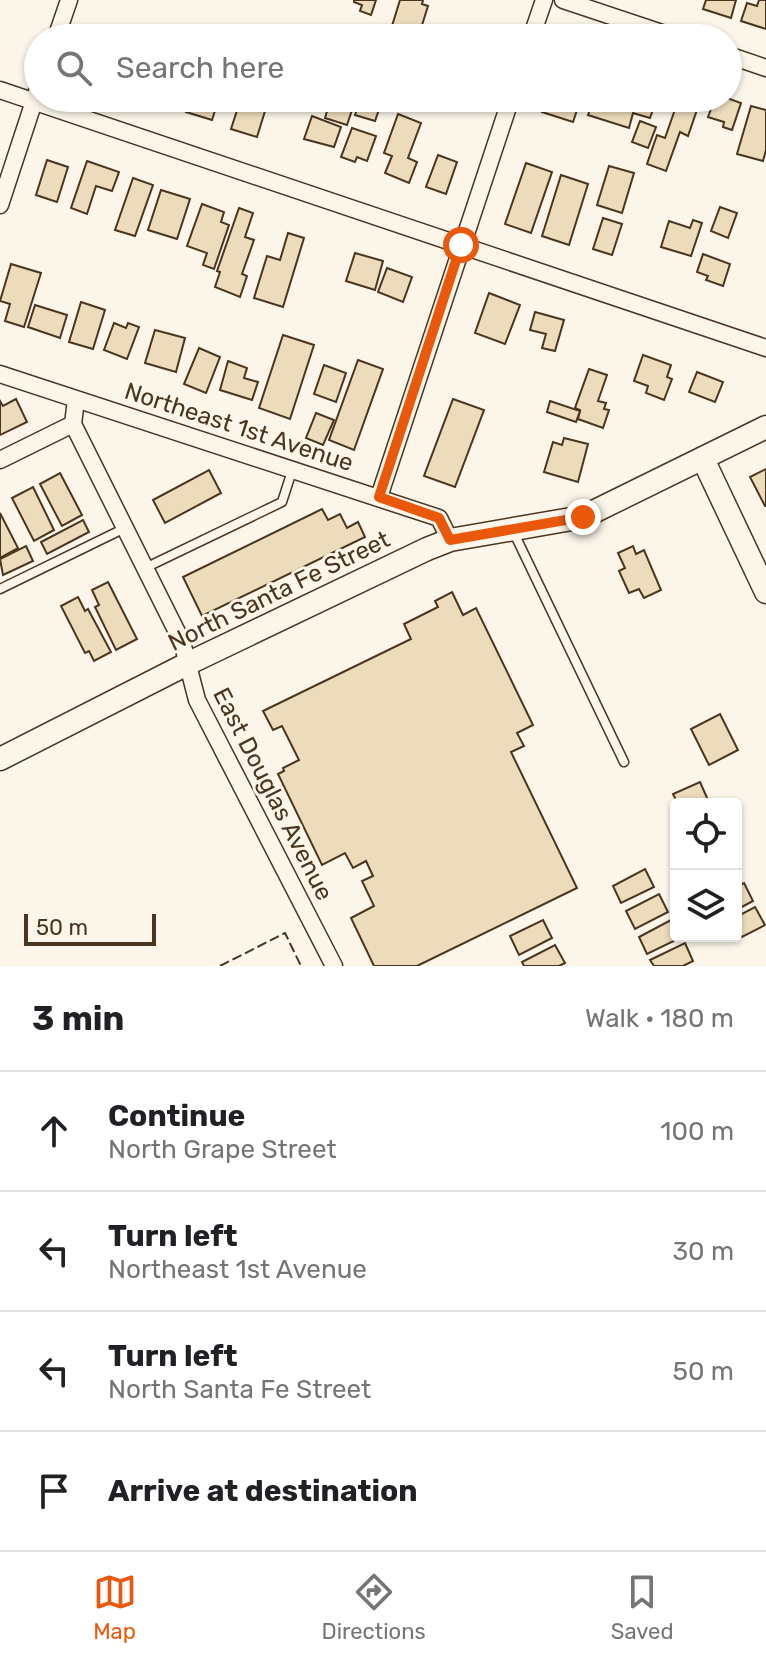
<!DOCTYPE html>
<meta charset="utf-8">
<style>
body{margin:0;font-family:Rubik,sans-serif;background:#f2f2f2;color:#202124}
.controls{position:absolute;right:24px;bottom:24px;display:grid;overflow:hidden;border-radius:8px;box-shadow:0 2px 6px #0004}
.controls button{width:72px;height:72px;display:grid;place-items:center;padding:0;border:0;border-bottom:2px solid #e0e0e0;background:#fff;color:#202124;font:40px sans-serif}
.scale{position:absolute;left:24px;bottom:20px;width:132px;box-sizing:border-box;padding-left:8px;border:4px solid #4a3520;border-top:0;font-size:22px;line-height:28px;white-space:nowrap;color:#4a3520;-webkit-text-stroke:6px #fbf6e9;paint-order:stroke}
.stop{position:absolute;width:24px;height:24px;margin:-18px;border:6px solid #ea580c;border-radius:50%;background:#fff}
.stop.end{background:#ea580c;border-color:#fff;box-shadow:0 2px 8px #0008}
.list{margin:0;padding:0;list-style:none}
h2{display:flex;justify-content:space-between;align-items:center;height:104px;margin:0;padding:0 32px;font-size:34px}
h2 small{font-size:26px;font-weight:400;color:#757577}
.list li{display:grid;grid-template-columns:52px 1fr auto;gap:24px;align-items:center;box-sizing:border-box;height:120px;padding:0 32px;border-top:2px solid #e0e0e0}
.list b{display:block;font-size:30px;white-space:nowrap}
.list p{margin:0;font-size:26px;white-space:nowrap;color:#757577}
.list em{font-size:26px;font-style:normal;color:#757577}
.icon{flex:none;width:44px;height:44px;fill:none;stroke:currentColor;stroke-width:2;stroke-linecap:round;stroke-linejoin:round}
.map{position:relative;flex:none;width:766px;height:966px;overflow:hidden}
.search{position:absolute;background:#fff;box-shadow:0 2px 6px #0004;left:24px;right:24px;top:24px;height:88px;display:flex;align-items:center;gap:20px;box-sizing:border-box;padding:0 28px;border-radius:44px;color:#757577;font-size:30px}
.sheet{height:584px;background:#fff}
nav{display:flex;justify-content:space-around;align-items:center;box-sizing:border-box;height:112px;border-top:2px solid #e0e0e0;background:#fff;font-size:22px;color:#757577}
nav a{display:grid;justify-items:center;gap:4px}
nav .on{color:#ea580c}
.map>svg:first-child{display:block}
</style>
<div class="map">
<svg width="766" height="966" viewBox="0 0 766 966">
<rect width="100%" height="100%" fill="#fbf6e9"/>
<!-- building -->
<g fill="#ecdcbc" stroke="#4a3520" stroke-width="2">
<polygon points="354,0 376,0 371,15 360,11 362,5 354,2"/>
<polygon points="400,0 423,0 422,4 428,6 418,38 407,38 409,32 392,26"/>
<polygon points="706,0 736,0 731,18 703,9"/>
<polygon points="759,0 766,0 766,29 741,21 747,3 757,6"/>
<polygon points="191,98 219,98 212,120 186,112"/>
<polygon points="241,98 269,98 257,137 231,129"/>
<polygon points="331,98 356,98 347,125 325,118"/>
<polygon points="361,98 383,98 375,121 355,115"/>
<polygon points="546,98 581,98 573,122 542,112"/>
<polygon points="594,98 657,98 650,118 633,113 629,128 588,115"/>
<polygon points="679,98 701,98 688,136 680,132 666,171 647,164 657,135 665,138"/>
<polygon points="715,98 727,98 741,103 732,130 723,127 724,122 708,117"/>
<polygon points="751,106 766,110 766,150 763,161 737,154"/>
<polygon points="398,114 421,123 408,158 417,162 409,183 385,173 392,156 384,153"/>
<polygon points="312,116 341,127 334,147 304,139"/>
<polygon points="640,121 656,127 648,148 632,142"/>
<polygon points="352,128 376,136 367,161 357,157 355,162 341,157"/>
<polygon points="438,155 457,162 446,194 426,187"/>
<polygon points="47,160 68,167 57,202 36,195"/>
<polygon points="87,161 119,172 112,191 96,186 87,214 71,208"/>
<polygon points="526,163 552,172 531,233 505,224"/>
<polygon points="609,166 634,173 622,213 597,205"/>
<polygon points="561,175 588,184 569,245 542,236"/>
<polygon points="133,178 153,185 135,236 115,230"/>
<polygon points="161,190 190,199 177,239 148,230"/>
<polygon points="202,204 224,212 221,222 229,225 214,269 203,265 207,253 187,246"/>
<polygon points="720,207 737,213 728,238 711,231"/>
<polygon points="239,208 253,213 245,237 254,240 242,274 247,276 240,297 215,287 220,272 217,271"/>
<polygon points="603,218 622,224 612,255 593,249"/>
<polygon points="693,220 702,223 691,256 661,247 669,221 690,228"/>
<polygon points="288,233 304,238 283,307 254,298 267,256 280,260"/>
<polygon points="355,253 383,261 375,290 346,281"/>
<polygon points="703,254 730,264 723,286 706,280 708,276 697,272"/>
<polygon points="11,264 41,273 24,327 5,321 10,304 0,301"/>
<polygon points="387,268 412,277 403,302 378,292"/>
<polygon points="489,293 520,305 505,344 475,333"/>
<polygon points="81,302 105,310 93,349 69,342"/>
<polygon points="35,305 67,315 60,338 28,327"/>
<polygon points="535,312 564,320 555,351 542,348 546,334 530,330"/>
<polygon points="114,323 126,328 128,323 139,327 127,359 104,350"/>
<polygon points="155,330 185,338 176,372 145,363"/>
<polygon points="283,335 314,345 290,419 259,408"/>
<polygon points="199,348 220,357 206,393 184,384"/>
<polygon points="643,355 671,365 667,377 672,379 664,400 646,393 648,386 634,381"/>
<polygon points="358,360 383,369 354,450 329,440"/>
<polygon points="228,361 247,368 244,378 258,382 252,400 220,390"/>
<polygon points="324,365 346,373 336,402 314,394"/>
<polygon points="589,369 607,375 598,401 606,403 604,409 609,410 603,428 578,419 580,410 575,408"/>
<polygon points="697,372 723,382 715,402 689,392"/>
<polygon points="16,399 27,422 0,435 0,401 3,406"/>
<polygon points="453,399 484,410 455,487 424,476"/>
<polygon points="550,401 580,411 576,422 547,412"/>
<polygon points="316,413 334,420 323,445 306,438"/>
<polygon points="564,438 588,444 578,482 544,472 553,442 562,445"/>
<polygon points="766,469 766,506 765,506 750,477"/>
<polygon points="209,470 221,493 165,523 153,500"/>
<polygon points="60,473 82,515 62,526 40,484"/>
<polygon points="33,487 54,530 34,541 12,498"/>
<polygon points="322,509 328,520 340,514 347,528 358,522 365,537 202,616 183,577"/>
<polygon points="0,513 18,548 0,558"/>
<polygon points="83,520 89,532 47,554 41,542"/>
<polygon points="26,546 33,561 3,575 0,559"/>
<polygon points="633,546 636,554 644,550 661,590 644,598 639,589 629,593 619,571 625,568 618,553"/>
<polygon points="108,582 137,639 116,650 95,607 99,605 92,590"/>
<polygon points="452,592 463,615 476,608 533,725 517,733 524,746 511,752 577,888 417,966 374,966 351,918 374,906 362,881 373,876 366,861 353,868 345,853 322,865 278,774 284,771 283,768 299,760 282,726 273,730 263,711 411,639 404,624 438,607 435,601"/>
<polygon points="78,597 85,611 88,609 111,652 94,661 89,651 85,653 61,606"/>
<polygon points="720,714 738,750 709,765 691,729"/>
<polygon points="700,782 708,800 699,804 678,804 673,794"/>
<polygon points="645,869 654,887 621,903 613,886"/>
<polygon points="744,883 753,901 736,910 736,887"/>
<polygon points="659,894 668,912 635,929 626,911"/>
<polygon points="755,907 765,925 742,937 736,925 736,917"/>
<polygon points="543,920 552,938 519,955 510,936"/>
<polygon points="671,920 676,936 680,938 647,954 639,937"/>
<polygon points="685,943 693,961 683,966 654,966 650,960"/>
<polygon points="555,945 565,963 559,966 524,966 522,962"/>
</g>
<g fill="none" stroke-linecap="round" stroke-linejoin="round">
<defs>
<g id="lane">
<polyline points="513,531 624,762"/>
<polyline points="145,568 282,502 292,471"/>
<polyline points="0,589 125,528"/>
</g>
<g id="street">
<polyline points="563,0 677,38"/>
<polyline points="56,38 69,0"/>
<polyline points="531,38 544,0"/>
<polyline points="728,55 766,68"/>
<polyline points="0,90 766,348"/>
<polyline points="0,205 38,89"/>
<polyline points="0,374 439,518 450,540"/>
<polyline points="73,424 182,642 197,700 334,966"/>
<polyline points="0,460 73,424 76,400"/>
<polyline points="379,497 511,98"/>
</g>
<g id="secondary">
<polyline points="703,459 766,592"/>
<polyline points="0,759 187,664 427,549 450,540 583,517 766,427"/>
</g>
</defs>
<!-- lane casing -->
<use href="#lane" stroke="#4a3520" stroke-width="11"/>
<!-- street casing -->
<use href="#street" stroke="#4a3520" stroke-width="19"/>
<!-- secondary casing -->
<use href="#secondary" stroke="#4a3520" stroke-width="25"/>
<!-- lane -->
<use href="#lane" stroke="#fbf6e9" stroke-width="8"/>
<!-- street -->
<use href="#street" stroke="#fbf6e9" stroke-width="16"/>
<!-- secondary -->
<use href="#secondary" stroke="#fbf6e9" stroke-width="22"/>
<!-- fence -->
<polyline stroke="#4a3520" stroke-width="2" stroke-dasharray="10 4" stroke-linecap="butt" points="220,966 285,933 301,966"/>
</g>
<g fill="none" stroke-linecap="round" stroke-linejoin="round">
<!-- route -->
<polyline stroke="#ea580c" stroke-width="10" points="461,245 379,497 439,518 450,540 583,517"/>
</g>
<g text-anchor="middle" stroke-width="6" stroke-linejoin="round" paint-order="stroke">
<!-- street labels -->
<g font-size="24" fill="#4a3520" stroke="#fbf6e9">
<text transform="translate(239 427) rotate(18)" y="8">Northeast 1st Avenue</text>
<text transform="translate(279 591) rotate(-26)" y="8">North Santa Fe Street</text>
<text transform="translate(273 794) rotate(63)" y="8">East Douglas Avenue</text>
</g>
</g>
</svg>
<div class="controls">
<button><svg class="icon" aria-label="locate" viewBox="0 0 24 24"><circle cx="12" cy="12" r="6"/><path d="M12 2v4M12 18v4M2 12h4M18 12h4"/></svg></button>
<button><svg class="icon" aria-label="layers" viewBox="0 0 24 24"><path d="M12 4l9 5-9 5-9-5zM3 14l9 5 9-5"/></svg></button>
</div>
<div class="scale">50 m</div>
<div class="stop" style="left:461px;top:245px"></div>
<div class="stop end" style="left:583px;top:517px"></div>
<div class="search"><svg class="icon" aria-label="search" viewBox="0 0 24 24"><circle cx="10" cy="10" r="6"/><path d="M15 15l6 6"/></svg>Search here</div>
</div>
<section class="sheet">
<h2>3 min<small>Walk · 180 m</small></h2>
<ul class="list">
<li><svg class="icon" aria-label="ahead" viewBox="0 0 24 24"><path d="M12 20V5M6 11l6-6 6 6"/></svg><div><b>Continue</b><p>North Grape Street</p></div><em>100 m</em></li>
<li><svg class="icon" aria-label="left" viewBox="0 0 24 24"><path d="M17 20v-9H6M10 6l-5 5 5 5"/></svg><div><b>Turn left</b><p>Northeast 1st Avenue</p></div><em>30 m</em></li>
<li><svg class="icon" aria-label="left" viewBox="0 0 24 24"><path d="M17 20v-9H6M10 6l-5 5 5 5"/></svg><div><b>Turn left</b><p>North Santa Fe Street</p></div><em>50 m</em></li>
<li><svg class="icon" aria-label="arrive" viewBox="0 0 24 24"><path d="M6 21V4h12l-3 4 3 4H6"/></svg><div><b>Arrive at destination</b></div></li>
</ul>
</section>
<nav>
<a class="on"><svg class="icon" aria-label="map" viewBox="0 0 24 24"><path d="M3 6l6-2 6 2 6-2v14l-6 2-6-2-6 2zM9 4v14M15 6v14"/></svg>Map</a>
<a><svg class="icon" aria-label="directions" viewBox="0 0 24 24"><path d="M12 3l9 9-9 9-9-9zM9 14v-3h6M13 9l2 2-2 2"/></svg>Directions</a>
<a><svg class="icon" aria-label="saved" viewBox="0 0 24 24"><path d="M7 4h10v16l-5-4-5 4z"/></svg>Saved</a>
</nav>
